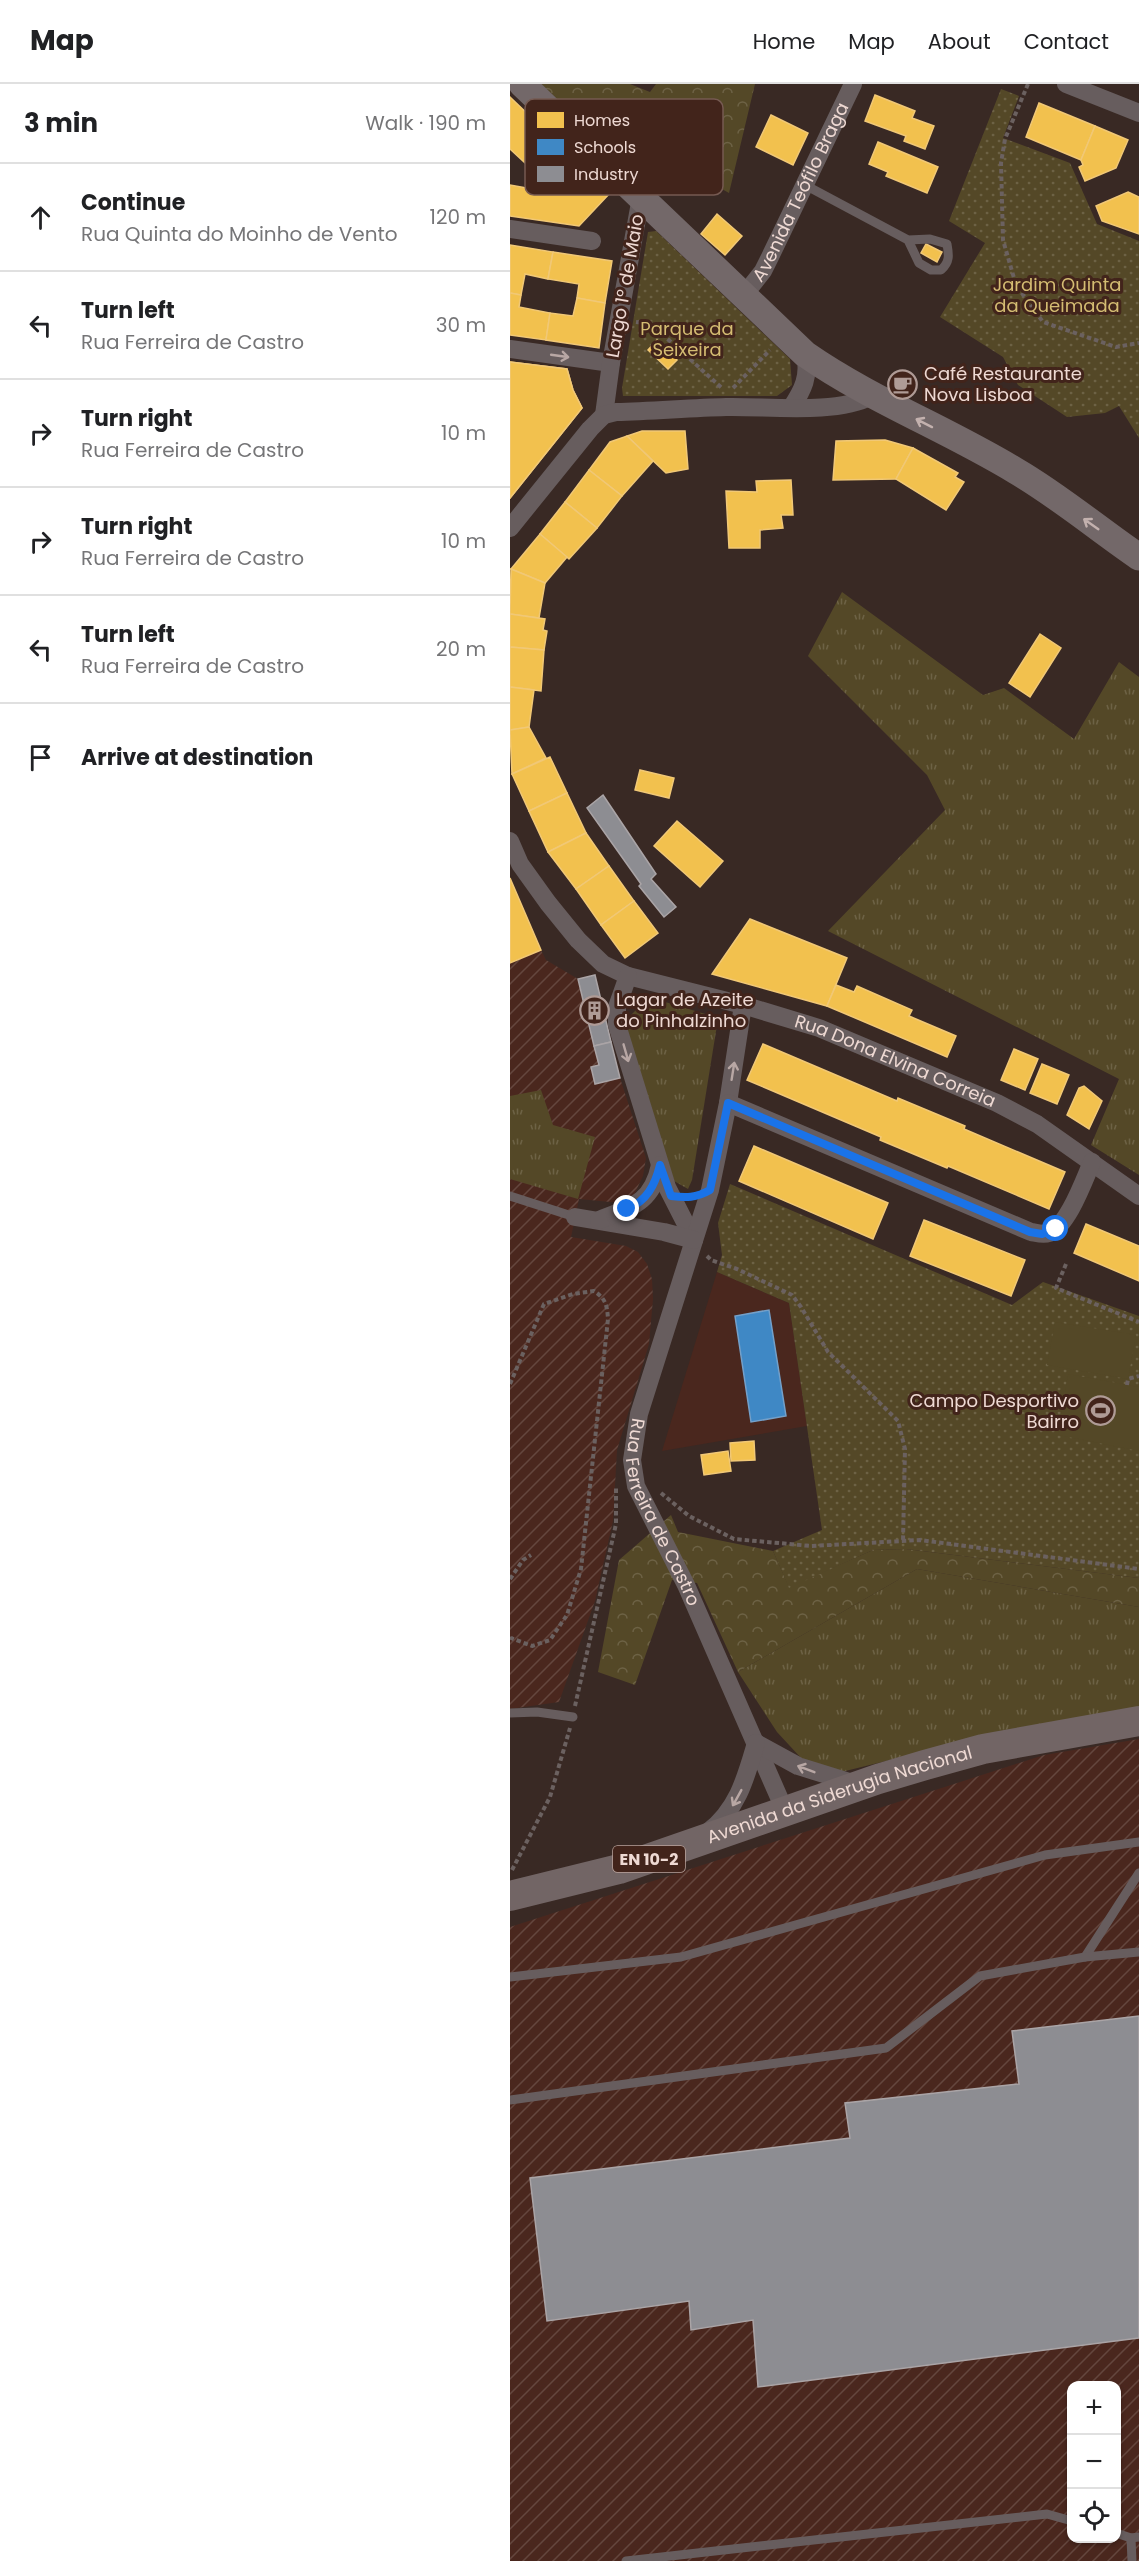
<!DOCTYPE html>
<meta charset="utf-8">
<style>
body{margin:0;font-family:Poppins,sans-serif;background:#f2f2f2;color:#202124}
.controls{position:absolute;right:18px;bottom:18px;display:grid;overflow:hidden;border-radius:12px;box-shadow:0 2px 4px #0004}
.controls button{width:54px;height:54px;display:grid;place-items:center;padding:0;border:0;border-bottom:2px solid #e0e0e0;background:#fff;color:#202124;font:30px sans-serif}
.stop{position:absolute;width:18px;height:18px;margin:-14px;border:4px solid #1a73e8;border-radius:50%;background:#fff}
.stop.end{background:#1a73e8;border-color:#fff;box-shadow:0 2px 6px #0008}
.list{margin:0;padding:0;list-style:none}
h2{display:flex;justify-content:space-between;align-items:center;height:78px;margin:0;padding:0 24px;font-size:26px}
h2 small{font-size:20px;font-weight:400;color:#757577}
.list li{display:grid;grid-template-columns:39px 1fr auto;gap:18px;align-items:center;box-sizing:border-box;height:108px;padding:0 24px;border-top:2px solid #e0e0e0}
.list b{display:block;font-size:22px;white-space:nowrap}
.list p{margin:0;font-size:20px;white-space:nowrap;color:#757577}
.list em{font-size:20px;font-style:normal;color:#757577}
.icon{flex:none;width:33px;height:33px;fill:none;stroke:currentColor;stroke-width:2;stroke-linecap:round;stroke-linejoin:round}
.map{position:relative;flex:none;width:629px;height:2477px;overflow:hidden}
header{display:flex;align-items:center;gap:36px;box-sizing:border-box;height:84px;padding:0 30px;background:#fff;border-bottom:2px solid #e0e0e0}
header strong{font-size:28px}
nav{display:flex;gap:33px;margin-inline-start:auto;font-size:21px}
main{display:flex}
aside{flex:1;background:#fff}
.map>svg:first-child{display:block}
</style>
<header>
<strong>Map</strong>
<nav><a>Home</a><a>Map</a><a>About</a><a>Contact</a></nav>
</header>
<main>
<aside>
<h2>3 min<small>Walk · 190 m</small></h2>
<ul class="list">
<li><svg class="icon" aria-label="ahead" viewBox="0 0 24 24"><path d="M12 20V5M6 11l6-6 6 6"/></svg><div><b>Continue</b><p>Rua Quinta do Moinho de Vento</p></div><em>120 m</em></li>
<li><svg class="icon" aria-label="left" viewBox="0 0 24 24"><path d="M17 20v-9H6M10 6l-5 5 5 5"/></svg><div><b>Turn left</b><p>Rua Ferreira de Castro</p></div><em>30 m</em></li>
<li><svg class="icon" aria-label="right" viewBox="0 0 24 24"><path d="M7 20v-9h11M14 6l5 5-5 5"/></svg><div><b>Turn right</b><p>Rua Ferreira de Castro</p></div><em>10 m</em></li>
<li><svg class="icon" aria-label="right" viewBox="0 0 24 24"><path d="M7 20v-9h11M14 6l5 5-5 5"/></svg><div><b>Turn right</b><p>Rua Ferreira de Castro</p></div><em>10 m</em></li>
<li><svg class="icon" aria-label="left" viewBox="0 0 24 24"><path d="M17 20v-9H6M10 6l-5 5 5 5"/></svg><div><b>Turn left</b><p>Rua Ferreira de Castro</p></div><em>20 m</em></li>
<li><svg class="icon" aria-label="arrive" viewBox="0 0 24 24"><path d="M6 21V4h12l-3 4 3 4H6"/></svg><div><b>Arrive at destination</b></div></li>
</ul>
</aside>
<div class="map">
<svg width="629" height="2477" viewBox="0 0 629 2477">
<defs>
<pattern id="industrial-furrows" width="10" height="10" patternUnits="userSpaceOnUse" patternTransform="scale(1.5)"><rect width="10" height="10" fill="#4a271e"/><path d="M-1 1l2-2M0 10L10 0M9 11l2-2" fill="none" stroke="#64463e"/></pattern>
<pattern id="grass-tufts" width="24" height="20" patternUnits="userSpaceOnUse" patternTransform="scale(1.5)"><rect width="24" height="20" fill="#544827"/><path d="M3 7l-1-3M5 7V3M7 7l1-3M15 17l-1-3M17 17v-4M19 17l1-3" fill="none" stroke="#6d6245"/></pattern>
<pattern id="forest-crowns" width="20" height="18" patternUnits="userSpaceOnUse" patternTransform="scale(1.5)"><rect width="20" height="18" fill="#544827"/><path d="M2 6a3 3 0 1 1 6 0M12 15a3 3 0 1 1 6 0" fill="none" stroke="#6d6245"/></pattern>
<pattern id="park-dots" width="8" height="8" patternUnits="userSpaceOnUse" patternTransform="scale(1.5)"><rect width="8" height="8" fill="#544827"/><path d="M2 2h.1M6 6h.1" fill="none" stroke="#6d6245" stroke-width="1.8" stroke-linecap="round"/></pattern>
</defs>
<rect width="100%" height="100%" fill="#392924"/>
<!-- built -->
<polygon fill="#4a271e" points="207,1188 279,1219 297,1342 152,1367"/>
<!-- industrial -->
<g fill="url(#industrial-furrows)" fill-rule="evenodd">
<polygon points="31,866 36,876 68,895 85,891 110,994 136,1074 133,1092 123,1113 111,1119 69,1115 61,1153 116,1162 128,1168 137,1180 142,1195 143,1215 139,1260 107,1366 103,1437 85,1517 49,1618 0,1625 0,879"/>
<path d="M 629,1655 L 629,2477 L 0,2477 L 0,1843 L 534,1671 ZM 562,2302 L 606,2302 L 606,2454 L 562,2454 Z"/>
</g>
<!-- grass -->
<g fill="url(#grass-tufts)">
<polygon points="332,508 473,611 494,604 564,655 609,578 629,593 629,1091 581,1061 609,995 318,847 435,726 417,691 298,572"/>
<polygon points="152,917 202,932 207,941 182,1096 178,1105 164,1097 113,939 131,921"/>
<polygon points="31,1006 43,1041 85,1053 68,1115 0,1095 0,1012"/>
<polygon points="407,1485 629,1523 629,1627 515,1643 327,1689 292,1675 267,1648 228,1588"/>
</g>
<!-- forest -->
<g fill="url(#forest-crowns)">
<polygon points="31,0 120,0 140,8 146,0 245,0 219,109 175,84 142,105"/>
<polygon points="161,1431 168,1448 263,1467 279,1503 363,1466 396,1465 629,1494 629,1523 407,1485 228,1588 187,1499 162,1496 125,1601 88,1588 109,1476"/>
</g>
<!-- park -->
<g fill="url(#park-dots)">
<polygon points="491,5 509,12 493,54 560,79 587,140 629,157 629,354 609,322 595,329 557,333 508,301 493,273 430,233 475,159 439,137"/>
<polygon points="146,147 280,275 282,301 267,312 113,312 112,304 138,148"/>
<polygon points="220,1100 502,1221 533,1198 629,1232 629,1494 396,1465 363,1466 279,1504 263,1467 312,1446 279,1219 207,1188 212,1171 208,1139"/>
</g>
<!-- garden -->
<g fill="#544827">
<polygon points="545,1238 626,1251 618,1295 537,1281"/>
<polygon points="558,1290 629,1303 629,1367 548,1351"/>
</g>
<!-- homes -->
<g fill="#f2c14e" stroke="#f1c876" stroke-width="1.5">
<polygon points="365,11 405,27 402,34 424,42 415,65 394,57 396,52 355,37"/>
<polygon points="0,13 100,109 69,142 0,132 0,101 50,110 59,101 37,81 28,91 0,65"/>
<polygon points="529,19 585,42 571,76 516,53"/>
<polygon points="261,31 298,49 283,81 246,63"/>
<polygon points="585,42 618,56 606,84 575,97 569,83 573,81 571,76"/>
<polygon points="368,58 428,83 417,109 376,92 378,88 359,80"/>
<polygon points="618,108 629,113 629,150 592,137 586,122"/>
<polygon points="207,130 232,152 215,171 191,150"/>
<polygon points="416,160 432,168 427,178 411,169"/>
<polygon points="0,161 43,168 38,195 15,190 11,211 0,209"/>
<polygon points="43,168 102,177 95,219 67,214 69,200 38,195"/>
<polygon points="0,209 11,211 9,223 40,229 36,256 0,251"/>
<polygon points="67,214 95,219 89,264 36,256 40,229 63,232"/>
<polygon points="147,256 167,276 158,285 138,266"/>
<polygon points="0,278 57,285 63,306 72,324 0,414 0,378 32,338 36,342 52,323 42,315 0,306"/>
<polygon points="0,278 57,285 63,306 72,324 0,414"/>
<polygon points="132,347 175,347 178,385 156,389 117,352"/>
<polygon points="117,352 143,377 112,412 79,386 100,358"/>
<polygon points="375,356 403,364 386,395 323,396 326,357"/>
<polygon points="403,364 448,389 445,393 454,398 436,426 386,395"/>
<polygon points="79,386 112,412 87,444 55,418"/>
<polygon points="281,396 283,431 271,431 273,444 250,446 250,464 219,464 216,407 247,408 246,397"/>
<polygon points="55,418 87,444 59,475 30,450"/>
<polygon points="30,450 57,473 35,499 1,485"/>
<polygon points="1,485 35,499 29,534 0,530"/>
<polygon points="0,530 35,535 33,546 37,547 34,566 0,563"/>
<polygon points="530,550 551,564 520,613 499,599"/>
<polygon points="0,563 34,566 31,607 0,603"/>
<polygon points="0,603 24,606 19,643 0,646"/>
<polygon points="19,643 36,674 2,690 0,646"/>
<polygon points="40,673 57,709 19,727 2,690"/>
<polygon points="130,686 164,694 159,714 125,706"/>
<polygon points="57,709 76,749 38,768 19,727"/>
<polygon points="167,737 213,777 190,803 144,762"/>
<polygon points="76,749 99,782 66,805 38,768"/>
<polygon points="99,782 124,817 91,841 66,805"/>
<polygon points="0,794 31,866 0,879"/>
<polygon points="124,817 148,849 115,874 91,841"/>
<polygon points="240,835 337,874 317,922 202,890"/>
<polygon points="326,901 344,908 347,902 402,926 399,932 446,952 437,973 317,922"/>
<polygon points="253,960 387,1017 388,1014 455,1042 454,1045 555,1088 539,1125 438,1082 437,1084 370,1056 371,1053 237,996"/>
<polygon points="504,965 528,975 515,1006 491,996"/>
<polygon points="532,980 559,991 547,1020 520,1009"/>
<polygon points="574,1002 592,1017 579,1045 557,1031 569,1004"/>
<polygon points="244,1062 378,1119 363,1155 229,1097"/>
<polygon points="414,1136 515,1176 501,1212 400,1172"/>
<polygon points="576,1140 629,1162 629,1197 564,1169"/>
<polygon points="244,1357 245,1376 221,1377 220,1359"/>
<polygon points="218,1367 221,1387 194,1391 191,1371"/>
</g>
<!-- schools -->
<polygon fill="#3f88c5" stroke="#74a0c9" stroke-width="1.5" points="259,1226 276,1332 241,1338 225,1232"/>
<!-- industry -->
<g fill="#8d8d92" stroke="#aaa4a6" stroke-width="1.5">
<polygon points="93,711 146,790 141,795 166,823 154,833 129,802 131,800 77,724"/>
<polygon points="85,891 101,958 84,962 68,895"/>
<polygon points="101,958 110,994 85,1000 81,983 89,981 84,962"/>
<polygon points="629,1932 629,2254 248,2303 243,2236 181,2246 179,2217 37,2237 20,2094 340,2054 335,2019 509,2000 502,1947"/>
</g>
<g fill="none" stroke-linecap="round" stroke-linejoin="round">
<!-- path -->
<g stroke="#6b6160" stroke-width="4" stroke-dasharray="4.5 3" stroke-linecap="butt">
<polyline points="518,0 495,55 491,79 493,156 506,201 533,238 606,263 629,259"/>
<polyline points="126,238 141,240 213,305"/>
<polyline points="223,304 260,266"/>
<polyline points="197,1172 201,1176 227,1185 282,1211 291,1223 318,1268 388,1337 395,1365 393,1457"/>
<polyline points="556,1180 546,1204 629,1238"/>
<path d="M 0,1300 L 34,1220 L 63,1210 L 84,1207 C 96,1215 97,1221 98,1235 L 71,1485 L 57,1531 L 40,1556 L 22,1562 L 1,1554 L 0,1551"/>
<polyline points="617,1301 618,1295 629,1292"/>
<polyline points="151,1409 179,1432 224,1455 301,1462 410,1456 629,1485"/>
<polyline points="0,1495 13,1476 21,1471"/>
<polyline points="65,1622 106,1440 106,1403"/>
<polyline points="2,1786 40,1713 60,1644"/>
</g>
<!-- lane -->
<g stroke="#675d5e" stroke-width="9">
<path d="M 295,101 L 398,156 L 409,179 L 421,186 L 431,186 C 440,178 439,171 437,160 L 420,155 L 398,156"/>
<polyline points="0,1112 65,1133"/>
<polyline points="0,1629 27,1628 63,1633"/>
<polyline points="575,1873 629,1789"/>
<polyline points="0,1893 171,1873 535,1771 629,1758"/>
<polyline points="0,2016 376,1964 470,1892 575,1873 629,1868"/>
<polyline points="606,2449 621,2454 629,2453"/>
<polyline points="621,2454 622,2477"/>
<polyline points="116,2477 537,2430 562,2437"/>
</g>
<!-- street -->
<g stroke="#675d5e" stroke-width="18">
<polyline points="556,0 629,29"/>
<polyline points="0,145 82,157"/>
<path id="s1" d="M 234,211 L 253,187 L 260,173 L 343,0"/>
<polyline points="0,265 101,279"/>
<path d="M 281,324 C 293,306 300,292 295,270"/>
<polyline points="94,331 101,279 131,113"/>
<path d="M 0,444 L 80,345 L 94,331 L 106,328 C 143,327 180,324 216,323 C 258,322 325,331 362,312"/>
<path id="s2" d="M 0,757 L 10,780 L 38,819 L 68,856 L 93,880 L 118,892 L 233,921 L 309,944 L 487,1019 L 527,1040 L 629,1112"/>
<polyline points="118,892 107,923 107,941 157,1103 184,1156"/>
<path id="s3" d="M 233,921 L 218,1019 L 200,1106 L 129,1330 L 122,1376 L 126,1402 L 176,1501 L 275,1727"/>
<path d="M 218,1019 L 521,1148 C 527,1149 533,1151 539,1149 C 558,1142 574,1096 582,1078"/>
<polyline points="65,1133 154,1148 184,1156"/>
<path d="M 89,1136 C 122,1123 142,1119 150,1081"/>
<polyline points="246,1659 288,1682 346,1700"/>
<path d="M 198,1748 C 228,1725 236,1693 246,1659"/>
</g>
<!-- secondary -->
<path stroke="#736869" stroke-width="27" d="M 12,0 L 295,270 C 361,316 437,345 506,387 C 549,412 588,445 629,473"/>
<!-- primary -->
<path stroke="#726565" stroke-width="30" id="s4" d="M 0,1812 L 109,1785 L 368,1695 L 415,1681 L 473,1665 L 629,1637"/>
</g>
<!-- one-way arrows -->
<defs><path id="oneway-shaft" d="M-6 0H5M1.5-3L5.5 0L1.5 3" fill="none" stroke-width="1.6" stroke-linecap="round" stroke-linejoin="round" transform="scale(1.5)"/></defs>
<g stroke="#b8a7a4">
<use href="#oneway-shaft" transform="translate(50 272) rotate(8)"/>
<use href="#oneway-shaft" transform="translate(116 969) rotate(74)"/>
<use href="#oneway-shaft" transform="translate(223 987) rotate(-81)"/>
<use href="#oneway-shaft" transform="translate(296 1685) rotate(-159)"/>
<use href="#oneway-shaft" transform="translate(227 1714) rotate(119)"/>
</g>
<g stroke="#c3b1ae">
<use href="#oneway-shaft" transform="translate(414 339) rotate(-153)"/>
<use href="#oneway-shaft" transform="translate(581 440) rotate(-145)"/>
</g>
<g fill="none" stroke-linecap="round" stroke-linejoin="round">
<!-- route -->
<path stroke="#1a73e8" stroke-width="8" d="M 117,1125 C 137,1117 145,1101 150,1081 L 161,1112 C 176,1114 186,1114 200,1106 L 218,1019 L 520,1148 L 532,1150 L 546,1145"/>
</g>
<!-- icons -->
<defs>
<symbol id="cafe-ring" viewBox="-11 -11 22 22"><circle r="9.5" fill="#42241b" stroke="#af9b96" stroke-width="1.5"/><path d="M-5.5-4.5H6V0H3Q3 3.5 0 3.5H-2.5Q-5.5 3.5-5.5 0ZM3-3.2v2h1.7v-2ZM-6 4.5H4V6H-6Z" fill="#af9b96"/></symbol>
<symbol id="building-ring" viewBox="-11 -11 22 22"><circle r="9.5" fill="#42241b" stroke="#af9b96" stroke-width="1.5"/><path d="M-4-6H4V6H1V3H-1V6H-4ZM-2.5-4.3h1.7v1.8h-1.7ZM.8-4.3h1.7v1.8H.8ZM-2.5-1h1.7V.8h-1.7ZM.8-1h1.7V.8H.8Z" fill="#af9b96"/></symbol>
<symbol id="stadium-ring" viewBox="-11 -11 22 22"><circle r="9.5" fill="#42241b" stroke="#af9b96" stroke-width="1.5"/><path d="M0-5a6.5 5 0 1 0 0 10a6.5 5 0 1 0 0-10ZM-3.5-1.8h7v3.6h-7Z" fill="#af9b96"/></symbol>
</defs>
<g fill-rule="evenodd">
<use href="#cafe-ring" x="376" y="284" width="33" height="33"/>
<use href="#building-ring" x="68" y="910" width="33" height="33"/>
<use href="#stadium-ring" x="574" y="1310" width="33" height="33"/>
</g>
<g text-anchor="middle" stroke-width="6" stroke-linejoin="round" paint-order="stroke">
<!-- shield labels -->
<rect fill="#42241b" stroke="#baa39c" stroke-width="1.5" x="103" y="1762" width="72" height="26" rx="4.5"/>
<g font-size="16" font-weight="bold" fill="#eed9d3">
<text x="139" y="1781">EN 10-2</text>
</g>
<!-- street labels -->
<g font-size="18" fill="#eed9d3" stroke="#42241b">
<text dy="6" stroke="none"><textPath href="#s1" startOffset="118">Avenida Teófilo Braga</textPath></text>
<text transform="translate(115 202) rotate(-80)" y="6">Largo 1º de Maio</text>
<text dy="6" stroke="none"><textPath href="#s2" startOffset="464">Rua Dona Elvina Correia</textPath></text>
<text dy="6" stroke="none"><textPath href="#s3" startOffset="528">Rua Ferreira de Castro</textPath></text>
<text dy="6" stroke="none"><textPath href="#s4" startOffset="345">Avenida da Siderugia Nacional</textPath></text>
</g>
<!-- park labels -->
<g font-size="18" fill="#d4bc72" stroke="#42241b">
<text x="547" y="207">Jardim Quinta<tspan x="547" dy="21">da Queimada</tspan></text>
<text x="177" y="251">Parque da<tspan x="177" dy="21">Seixeira</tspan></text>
</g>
<!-- poi labels -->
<g font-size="18" fill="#eed9d3" stroke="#42241b" text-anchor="start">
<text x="414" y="296">Café Restaurante<tspan x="414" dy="21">Nova Lisboa</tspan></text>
<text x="106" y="922">Lagar de Azeite<tspan x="106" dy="21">do Pinhalzinho</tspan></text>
<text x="569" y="1323" text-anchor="end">Campo Desportivo<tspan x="569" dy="21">Bairro</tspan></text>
</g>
</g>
<!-- legend -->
<rect x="15" y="15" width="198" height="96" rx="9" fill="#42241b" stroke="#765a52" stroke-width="1.5"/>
<rect x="27" y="28" width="27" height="16" fill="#f2c14e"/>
<rect x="27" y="55" width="27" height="16" fill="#3f88c5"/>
<rect x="27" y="82" width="27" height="16" fill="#8d8d92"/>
<g font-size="16" fill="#eed9d3">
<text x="64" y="42">Homes</text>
<text x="64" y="69">Schools</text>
<text x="64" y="96">Industry</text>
</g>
</svg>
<div class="controls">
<button>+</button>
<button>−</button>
<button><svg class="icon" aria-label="locate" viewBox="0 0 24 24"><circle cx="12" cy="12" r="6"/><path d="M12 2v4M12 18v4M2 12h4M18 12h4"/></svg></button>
</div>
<div class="stop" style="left:546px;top:1145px"></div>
<div class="stop end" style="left:117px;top:1125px"></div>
</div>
</main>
